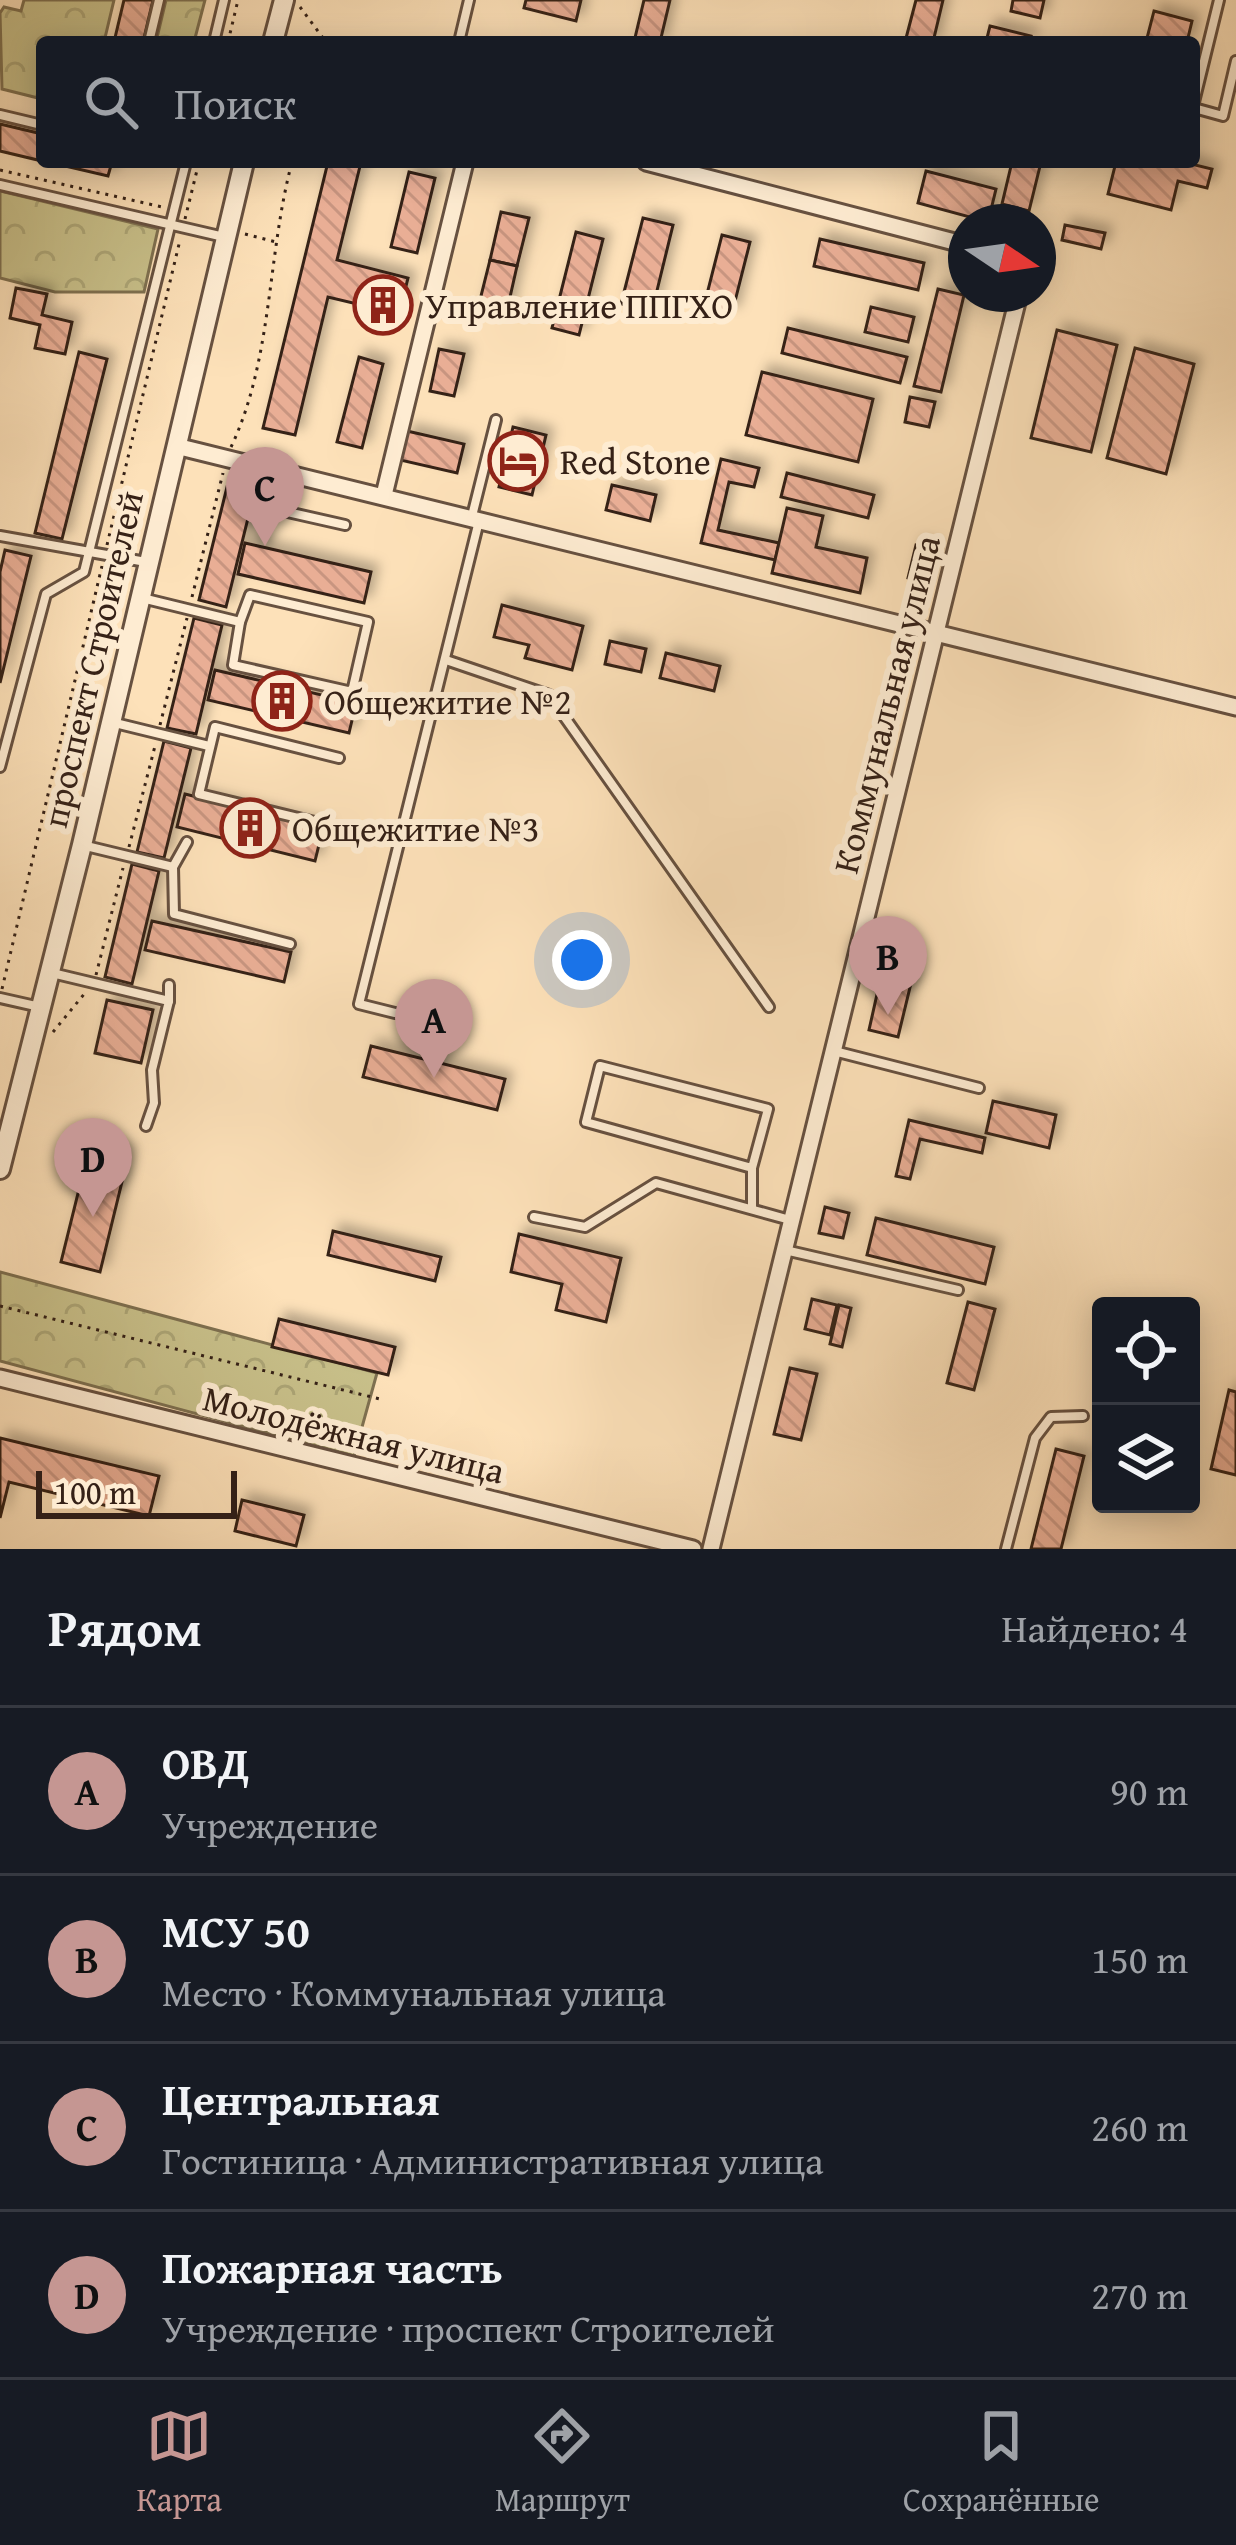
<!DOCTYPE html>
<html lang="ru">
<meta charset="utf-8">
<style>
body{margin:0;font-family:"Gentium Book Plus",serif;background:#242831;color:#f1f3f6}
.controls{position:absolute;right:36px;bottom:36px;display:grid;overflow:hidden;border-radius:12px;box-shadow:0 6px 30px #0003}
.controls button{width:108px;height:108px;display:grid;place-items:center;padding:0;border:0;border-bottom:3px solid #363941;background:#171b24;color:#f1f3f6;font:60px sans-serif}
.compass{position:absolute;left:948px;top:204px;width:108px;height:108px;border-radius:50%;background:#171b24;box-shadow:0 6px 30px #0003;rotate:103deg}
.scale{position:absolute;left:36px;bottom:30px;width:201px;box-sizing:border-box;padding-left:12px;border:6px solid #352117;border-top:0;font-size:33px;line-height:42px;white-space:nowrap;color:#352117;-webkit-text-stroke:9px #feecd2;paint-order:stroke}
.you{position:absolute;left:582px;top:960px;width:42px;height:42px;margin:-30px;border:9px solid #fff;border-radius:50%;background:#1a73e8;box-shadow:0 0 0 18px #1a73e833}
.badge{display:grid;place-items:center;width:78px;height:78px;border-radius:50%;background:#c59692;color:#111;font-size:39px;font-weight:700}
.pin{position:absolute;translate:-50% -99px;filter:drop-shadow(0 3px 6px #0008)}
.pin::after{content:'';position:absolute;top:63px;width:42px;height:36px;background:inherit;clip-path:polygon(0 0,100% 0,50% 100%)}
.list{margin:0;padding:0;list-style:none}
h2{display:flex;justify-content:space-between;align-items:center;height:156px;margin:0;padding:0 48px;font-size:51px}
h2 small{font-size:39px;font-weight:400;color:#9ea1a6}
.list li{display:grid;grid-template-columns:78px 1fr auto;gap:36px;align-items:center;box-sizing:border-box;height:168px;padding:0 48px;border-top:3px solid #363941}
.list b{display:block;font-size:45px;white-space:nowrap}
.list p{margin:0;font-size:39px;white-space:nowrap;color:#9ea1a6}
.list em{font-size:39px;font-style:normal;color:#9ea1a6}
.icon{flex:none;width:66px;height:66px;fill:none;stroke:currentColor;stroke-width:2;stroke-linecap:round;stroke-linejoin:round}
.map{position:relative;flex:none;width:1236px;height:1549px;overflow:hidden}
.search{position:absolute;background:#171b24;box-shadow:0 6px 30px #0003;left:36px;right:36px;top:36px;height:132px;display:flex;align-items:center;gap:30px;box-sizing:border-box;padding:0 42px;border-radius:12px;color:#9ea1a6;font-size:45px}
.sheet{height:828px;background:#171b24}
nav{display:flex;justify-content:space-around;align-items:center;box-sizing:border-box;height:168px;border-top:3px solid #363941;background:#171b24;font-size:33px;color:#9ea1a6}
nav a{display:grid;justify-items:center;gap:6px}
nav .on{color:#c59692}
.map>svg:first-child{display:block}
</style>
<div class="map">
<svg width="1236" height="1549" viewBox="0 0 1236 1549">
<defs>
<pattern id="forest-crowns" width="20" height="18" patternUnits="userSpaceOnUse" patternTransform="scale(3)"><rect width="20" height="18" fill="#c8c08a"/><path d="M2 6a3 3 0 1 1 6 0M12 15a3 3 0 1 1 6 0" fill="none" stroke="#aca576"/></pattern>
<pattern id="building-back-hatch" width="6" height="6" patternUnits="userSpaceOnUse" patternTransform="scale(3)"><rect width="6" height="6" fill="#e9ae95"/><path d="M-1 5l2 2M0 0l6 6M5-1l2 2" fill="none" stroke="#c89580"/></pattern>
<filter id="shadow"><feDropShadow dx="7" dy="-7" stdDeviation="6" flood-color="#0004"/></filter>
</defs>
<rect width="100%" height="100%" fill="#fde1b9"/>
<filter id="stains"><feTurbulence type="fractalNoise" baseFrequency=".00167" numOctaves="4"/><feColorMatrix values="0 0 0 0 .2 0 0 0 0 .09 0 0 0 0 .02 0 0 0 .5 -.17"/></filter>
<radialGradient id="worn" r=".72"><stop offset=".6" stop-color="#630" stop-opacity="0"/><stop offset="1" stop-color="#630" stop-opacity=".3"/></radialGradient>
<!-- forest -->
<g fill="url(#forest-crowns)" stroke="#7e7050" stroke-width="3">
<polygon points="24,0 114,0 104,42 42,42 42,99 2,89 0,13 4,7 21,11"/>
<polygon points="166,0 205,0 194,42 156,42"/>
<polygon points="0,191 158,229 144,292 55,292 0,278"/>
<polygon points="0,1272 377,1373 354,1456 0,1361"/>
</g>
<!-- building -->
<g fill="url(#building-back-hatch)" stroke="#352117" stroke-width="3" filter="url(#shadow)">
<polygon points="124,0 153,0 143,42 114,42"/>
<polygon points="526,0 581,0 576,21 524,8"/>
<polygon points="644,0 670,0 660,42 634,42"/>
<polygon points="916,0 943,0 933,42 905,42"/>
<polygon points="1013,0 1044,0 1040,18 1011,11"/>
<polygon points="1154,11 1192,21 1187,42 1146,42"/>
<polygon points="990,26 1031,36 1029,42 986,42"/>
<polygon points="0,124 42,134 42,161 0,151"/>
<polygon points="48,162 112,162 108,176"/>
<polygon points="328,162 361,162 337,260 408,278 399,314 328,297 295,435 263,428"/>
<polygon points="1012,162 1041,162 1029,211 1002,204"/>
<polygon points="1116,162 1183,162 1212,169 1207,188 1178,181 1171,210 1108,194"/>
<polygon points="926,171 996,189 988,222 918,203"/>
<polygon points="409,172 435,178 417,253 391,247"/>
<polygon points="501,212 529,218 517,266 490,260"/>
<polygon points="643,218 673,225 652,311 621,304"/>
<polygon points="1065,225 1105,233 1101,249 1062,240"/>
<polygon points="576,232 603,239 579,335 552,328"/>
<polygon points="722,235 750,242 732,313 704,306"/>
<polygon points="820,239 924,263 918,290 814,266"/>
<polygon points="490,260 517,266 506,315 478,308"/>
<polygon points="16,288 47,294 42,315 72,322 65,354 35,348 40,325 10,318"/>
<polygon points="938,289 964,295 941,392 914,386"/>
<polygon points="871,307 914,317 908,342 865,332"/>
<polygon points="788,328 907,357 900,383 782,353"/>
<polygon points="1057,330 1117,345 1091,452 1031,438"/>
<polygon points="1135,348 1194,364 1166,474 1107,458"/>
<polygon points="439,349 464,354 454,396 430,391"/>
<polygon points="79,352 107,359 62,539 35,533"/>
<polygon points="359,357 383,364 362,448 337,442"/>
<polygon points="762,372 873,399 858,462 746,435"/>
<polygon points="910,397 935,402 929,427 905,422"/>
<polygon points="513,427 546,435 532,495 499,487"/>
<polygon points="407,431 464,444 457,473 400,460"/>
<polygon points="721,459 759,468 754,487 729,482 718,530 779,543 775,560 701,543"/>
<polygon points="787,473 874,495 868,518 781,497"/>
<polygon points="612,485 656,495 650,521 606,510"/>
<polygon points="227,487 254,494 226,607 199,600"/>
<polygon points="787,508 823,516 816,547 867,558 860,593 772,573"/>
<polygon points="245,543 371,572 364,603 238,574"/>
<polygon points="916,545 936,550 928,583 908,578"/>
<polygon points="5,550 31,556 0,683 0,572"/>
<polygon points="502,605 583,626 572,670 525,658 529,645 494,637"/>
<polygon points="194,618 222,625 196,734 167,728"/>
<polygon points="610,641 646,649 641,672 605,664"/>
<polygon points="666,653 720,666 714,691 660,678"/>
<polygon points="215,670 356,703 349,733 208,700"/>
<polygon points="164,741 191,748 164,858 137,852"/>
<polygon points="185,794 323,828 315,861 177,827"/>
<polygon points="132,864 159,871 132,984 105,977"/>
<polygon points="152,921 291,952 284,982 145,950"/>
<polygon points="882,972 912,979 898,1037 869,1030"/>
<polygon points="107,1000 153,1010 141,1063 95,1053"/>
<polygon points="371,1046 505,1079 497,1110 363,1077"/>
<polygon points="993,1101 1056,1115 1049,1148 986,1133"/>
<polygon points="909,1120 985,1138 982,1153 920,1139 910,1179 896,1176"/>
<polygon points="68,1137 129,1153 100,1272 61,1262 83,1173 60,1167"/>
<polygon points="825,1207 849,1213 843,1238 819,1233"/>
<polygon points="876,1218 994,1247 985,1284 867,1255"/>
<polygon points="333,1231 441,1257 435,1281 328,1255"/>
<polygon points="519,1234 621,1258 606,1322 556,1310 562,1284 511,1272"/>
<polygon points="812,1299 837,1305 830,1335 805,1329"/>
<polygon points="968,1302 995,1309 974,1390 947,1383"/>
<polygon points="839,1305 851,1308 842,1347 830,1344"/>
<polygon points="279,1319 395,1347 388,1375 272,1347"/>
<polygon points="790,1368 817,1374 801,1440 774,1434"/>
<polygon points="1229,1390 1236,1392 1236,1475 1211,1469"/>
<polygon points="0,1438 159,1476 149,1516 9,1482 0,1518"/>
<polygon points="1056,1449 1084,1456 1061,1549 1031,1549"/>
<polygon points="242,1500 304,1515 296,1546 235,1531"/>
</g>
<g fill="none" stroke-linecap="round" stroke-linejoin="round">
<defs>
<g id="service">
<polyline points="149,42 159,0"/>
<polyline points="214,42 224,0"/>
<polyline points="459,42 469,0"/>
<polyline points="1194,102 1219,0"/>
<polyline points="1194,108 1223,116 1236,61"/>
<polyline points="0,115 42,125"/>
<polyline points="0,185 224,237"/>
<polyline points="269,470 261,506 345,525"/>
<polyline points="472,516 496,420"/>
<polyline points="0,536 146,562"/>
<polygon points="250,595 368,622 352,692 233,665 240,622"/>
<polyline points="142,598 240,622"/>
<polyline points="446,660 549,695 769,1007"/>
<polyline points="111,722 209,746"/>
<polyline points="0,767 46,594 84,572 186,162"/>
<polyline points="323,824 199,794 215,727 339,758"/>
<polyline points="187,842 173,867 174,914 290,944"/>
<polyline points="82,845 173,867"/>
<polyline points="52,973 169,1001 152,1070 154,1103 146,1126"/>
<polyline points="0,998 40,1007"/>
<polyline points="169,1001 169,985"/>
<polyline points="395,1013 359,1004 479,521"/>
<polyline points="834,1051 979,1088"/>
<polyline points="752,1168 768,1109 600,1066 586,1122 752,1168 752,1209"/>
<polyline points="534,1217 585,1227 656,1183 790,1220"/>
<polyline points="785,1250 958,1290"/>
<polyline points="1006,1549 1035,1438 1051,1417 1083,1416"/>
</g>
<g id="minor">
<polyline points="646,162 966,245"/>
<polyline points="176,446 1236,707"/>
<polyline points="384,495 465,162"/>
<polyline points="0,1378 693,1549"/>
<polyline points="711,1549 1019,294"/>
</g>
<g id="tertiary">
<polyline points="273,42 284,0"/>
<polyline points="0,1169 82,845 244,162"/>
</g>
</defs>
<!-- service casing -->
<use href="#service" stroke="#675140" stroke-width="14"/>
<!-- minor casing -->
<use href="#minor" stroke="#675140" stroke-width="21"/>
<!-- tertiary casing -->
<use href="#tertiary" stroke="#675140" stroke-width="24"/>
<!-- path -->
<g stroke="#352117" stroke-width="3" stroke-dasharray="3 6" stroke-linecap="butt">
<polyline points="300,7 326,42"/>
<polyline points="228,42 238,0"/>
<polyline points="0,170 162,207"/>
<polyline points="185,219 199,162"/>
<polyline points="245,234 276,242"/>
<path d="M 231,447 C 273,359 267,255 292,162"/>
<polyline points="107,545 180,240"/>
<polyline points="192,597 223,473"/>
<polyline points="160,725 187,618"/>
<polyline points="129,847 155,746"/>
<polyline points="96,975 123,868"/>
<polyline points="2,989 102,566"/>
<polyline points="53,1032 85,993"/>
<polyline points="0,1306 380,1399"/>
</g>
<!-- service -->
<use href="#service" stroke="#feecd2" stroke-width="8"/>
<!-- minor -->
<use href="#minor" stroke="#feecd2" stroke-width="15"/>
<!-- tertiary -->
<use href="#tertiary" stroke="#feecd2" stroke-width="18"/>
</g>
<!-- icons -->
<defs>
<symbol id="building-ring" viewBox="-11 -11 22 22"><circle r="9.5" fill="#feecd2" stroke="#8f2418" stroke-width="1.5"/><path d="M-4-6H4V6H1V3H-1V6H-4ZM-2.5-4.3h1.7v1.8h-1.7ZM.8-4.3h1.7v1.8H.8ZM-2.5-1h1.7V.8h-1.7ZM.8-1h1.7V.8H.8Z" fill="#8f2418"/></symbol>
<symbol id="hotel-ring" viewBox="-11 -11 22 22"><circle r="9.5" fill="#feecd2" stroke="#8f2418" stroke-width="1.5"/><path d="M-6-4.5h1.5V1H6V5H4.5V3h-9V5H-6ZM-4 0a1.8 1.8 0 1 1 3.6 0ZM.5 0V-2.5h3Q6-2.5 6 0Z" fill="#8f2418"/></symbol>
</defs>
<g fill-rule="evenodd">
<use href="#building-ring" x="350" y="272" width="66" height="66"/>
<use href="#hotel-ring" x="485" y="428" width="66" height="66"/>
<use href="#building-ring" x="249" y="668" width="66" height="66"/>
<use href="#building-ring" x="217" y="795" width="66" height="66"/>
</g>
<g text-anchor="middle" stroke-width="12" stroke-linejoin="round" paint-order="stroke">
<!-- poi labels -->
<g font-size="36" fill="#352117" stroke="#feecd2" text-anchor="start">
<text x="425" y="318">Управление ППГХО</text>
<text x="560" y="474">Red Stone</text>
<text x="324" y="714">Общежитие №2</text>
<text x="292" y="841">Общежитие №3</text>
</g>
<!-- street labels -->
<g font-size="36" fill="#352117" stroke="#feecd2">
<text transform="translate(92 659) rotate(-77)" y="13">проспект Строителей</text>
<text transform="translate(886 704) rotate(-76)" y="13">Коммунальная улица</text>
<text transform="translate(354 1434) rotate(14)" y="13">Молодёжная улица</text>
</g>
</g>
<rect width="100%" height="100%" filter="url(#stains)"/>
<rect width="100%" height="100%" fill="url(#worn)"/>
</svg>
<div class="controls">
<button><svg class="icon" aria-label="locate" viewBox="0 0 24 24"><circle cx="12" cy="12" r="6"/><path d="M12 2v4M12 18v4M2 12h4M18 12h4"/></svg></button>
<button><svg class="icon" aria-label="layers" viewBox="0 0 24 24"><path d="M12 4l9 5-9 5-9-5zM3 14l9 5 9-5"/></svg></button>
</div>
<svg class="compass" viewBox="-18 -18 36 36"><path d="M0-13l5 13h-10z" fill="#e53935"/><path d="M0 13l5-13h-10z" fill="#9ea1a6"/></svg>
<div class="scale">100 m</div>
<div class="you"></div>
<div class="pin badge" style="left:434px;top:1078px">A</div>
<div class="pin badge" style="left:888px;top:1015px">B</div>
<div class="pin badge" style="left:265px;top:546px">C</div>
<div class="pin badge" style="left:93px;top:1217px">D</div>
<div class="search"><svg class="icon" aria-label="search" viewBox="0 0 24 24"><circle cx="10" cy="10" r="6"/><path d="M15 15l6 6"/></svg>Поиск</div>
</div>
<section class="sheet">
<h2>Рядом<small>Найдено: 4</small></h2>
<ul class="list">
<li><span class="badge">A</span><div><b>ОВД</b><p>Учреждение</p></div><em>90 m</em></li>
<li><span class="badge">B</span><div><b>МСУ 50</b><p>Место · Коммунальная улица</p></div><em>150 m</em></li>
<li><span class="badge">C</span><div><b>Центральная</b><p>Гостиница · Административная улица</p></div><em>260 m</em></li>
<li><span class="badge">D</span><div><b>Пожарная часть</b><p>Учреждение · проспект Строителей</p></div><em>270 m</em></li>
</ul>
</section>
<nav>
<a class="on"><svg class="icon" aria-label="map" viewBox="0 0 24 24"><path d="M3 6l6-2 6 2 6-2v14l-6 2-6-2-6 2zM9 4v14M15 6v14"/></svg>Карта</a>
<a><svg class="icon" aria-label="directions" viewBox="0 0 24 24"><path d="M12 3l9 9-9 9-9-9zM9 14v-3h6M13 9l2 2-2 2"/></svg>Маршрут</a>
<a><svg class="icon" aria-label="saved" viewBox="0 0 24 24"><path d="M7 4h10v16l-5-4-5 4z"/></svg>Сохранённые</a>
</nav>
